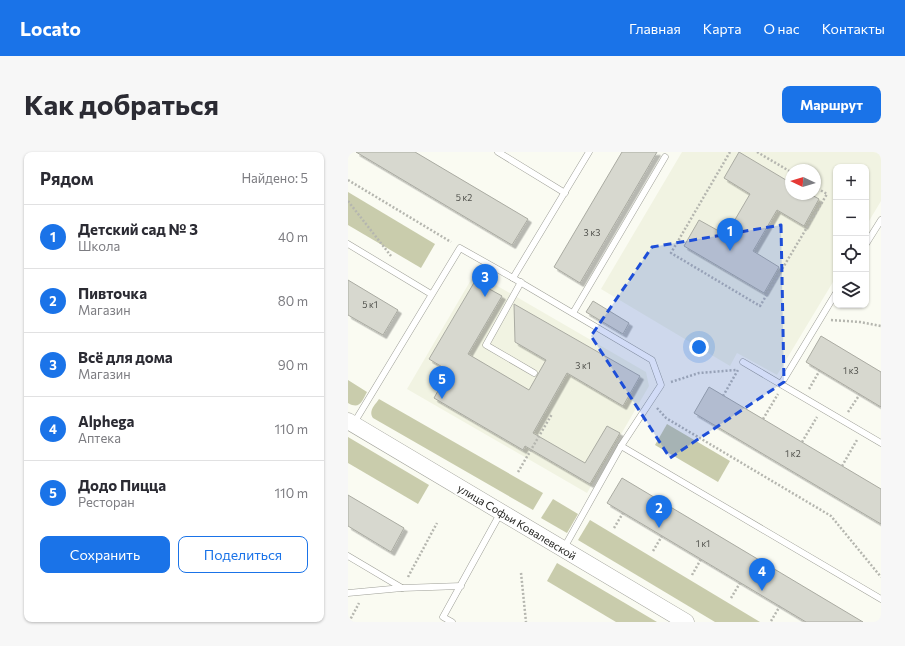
<!DOCTYPE html>
<html lang="ru">
<meta charset="utf-8">
<style>
body{margin:0;font-family:Commissioner,sans-serif;background:#f7f7f7;color:#2b2b33}
.controls{position:absolute;right:12px;top:12px;display:grid;overflow:hidden;border-radius:8px;box-shadow:0 1px 3px #0004}
.controls button{width:36px;height:36px;display:grid;place-items:center;padding:0;border:0;border-bottom:1px solid #e1e1e2;background:#fff;color:#2b2b33;font:20px sans-serif}
.compass{position:absolute;left:437px;top:12px;width:36px;height:36px;border-radius:50%;background:#fff;box-shadow:0 1px 3px #0004;rotate:274deg}
.you{position:absolute;left:351px;top:195px;width:14px;height:14px;margin:-10px;border:3px solid #fff;border-radius:50%;background:#1a73e8;box-shadow:0 0 0 6px #1a73e833}
.badge{display:grid;place-items:center;width:26px;height:26px;border-radius:50%;background:#1a73e8;color:#fff;font-size:13px;font-weight:700}
.pin{position:absolute;translate:-50% -33px;filter:drop-shadow(0 1px 2px #0008)}
.pin::after{content:'';position:absolute;top:21px;width:14px;height:12px;background:inherit;clip-path:polygon(0 0,100% 0,50% 100%)}
.list{margin:0;padding:0;list-style:none}
h2{display:flex;justify-content:space-between;align-items:center;height:52px;margin:0;padding:0 16px;font-size:17px}
h2 small{font-size:13px;font-weight:400;color:#7c7c81}
.list li{display:grid;grid-template-columns:26px 1fr auto;gap:12px;align-items:center;box-sizing:border-box;height:64px;padding:0 16px;border-top:1px solid #e1e1e2}
.list b{display:block;font-size:15px;white-space:nowrap}
.list p{margin:0;font-size:13px;white-space:nowrap;color:#7c7c81}
.list em{font-size:13px;font-style:normal;color:#7c7c81}
.actions{display:flex;gap:8px;padding:12px 16px}
.actions a{flex:1;padding:9px 0;border:1px solid #1a73e8;border-radius:8px;text-align:center;font-size:14px;color:#1a73e8}
.actions .main{background:#1a73e8;color:#fff}
.icon{flex:none;width:22px;height:22px;fill:none;stroke:currentColor;stroke-width:2;stroke-linecap:round;stroke-linejoin:round}
.map{position:relative;flex:none;width:533px;height:470px;overflow:hidden;border-radius:8px}
header{display:flex;align-items:center;gap:24px;box-sizing:border-box;height:56px;padding:0 20px;background:#1a73e8;color:#fff}
header strong{font-size:19px}
nav{display:flex;gap:22px;margin-inline-start:auto;font-size:14px}
.intro{display:flex;align-items:center;justify-content:space-between;box-sizing:border-box;height:96px;padding:0 24px}
h1{margin:0;font-size:28px}
.button{padding:10px 18px;border-radius:8px;background:#1a73e8;color:#fff;font-size:14px;font-weight:700}
main{display:flex;gap:24px;padding:0 24px}
aside{flex:1;background:#fff;border-radius:8px;box-shadow:0 1px 3px #0004}
.map>svg:first-child{display:block}
</style>
<header>
<strong>Locato</strong>
<nav><a>Главная</a><a>Карта</a><a>О нас</a><a>Контакты</a></nav>
</header>
<div class="intro"><h1>Как добраться</h1><a class="button">Маршрут</a></div>
<main>
<aside>
<h2>Рядом<small>Найдено: 5</small></h2>
<ul class="list">
<li><span class="badge">1</span><div><b>Детский сад № 3</b><p>Школа</p></div><em>40 m</em></li>
<li><span class="badge">2</span><div><b>Пивточка</b><p>Магазин</p></div><em>80 m</em></li>
<li><span class="badge">3</span><div><b>Всё для дома</b><p>Магазин</p></div><em>90 m</em></li>
<li><span class="badge">4</span><div><b>Alphega</b><p>Аптека</p></div><em>110 m</em></li>
<li><span class="badge">5</span><div><b>Додо Пицца</b><p>Ресторан</p></div><em>110 m</em></li>
</ul>
<div class="actions"><a class="main">Сохранить</a><a>Поделиться</a></div>
</aside>
<div class="map">
<svg width="533" height="470" viewBox="0 0 533 470">
<defs>
<filter id="shadow"><feDropShadow dx="3.5" dy="3.5" stdDeviation="0" flood-color="#0004"/></filter>
</defs>
<rect width="100%" height="100%" fill="#fafbf2"/>
<!-- built -->
<g fill="#f1f3e2" fill-rule="evenodd">
<path d="M 334,0 L 533,0 L 533,49 L 518,74 L 518,15 L 488,15 L 488,125 L 429,223 L 389,201 L 382,214 L 253,137 ZM 443,18 L 467,18 L 467,42 L 443,42 Z"/>
<polygon points="127,121 298,220 301,234 239,341 59,237"/>
</g>
<!-- green -->
<g fill="#c9ccac">
<polygon points="0,40 87,92 73,116 0,73"/>
<path d="M 0,228 L 19,240 C 14,249 12,258 0,251 Z"/>
<path d="M 31,247 L 195,341 L 185,358 L 25,266 C 20,259 27,253 31,247 Z"/>
<polygon points="319,272 382,309 370,330 307,293"/>
<polygon points="0,285 81,333 70,352 0,311"/>
<polygon points="205,347 230,362 219,381 193,366"/>
<polygon points="242,368 412,470 367,470 230,388"/>
<polygon points="209,411 309,470 268,470 199,429"/>
</g>
<!-- building -->
<g fill="#d7d8cf" stroke="#aaaba2" filter="url(#shadow)">
<polygon points="8,0 67,0 180,67 164,93"/>
<polygon points="274,0 309,0 232,131 206,115"/>
<polygon points="391,0 443,31 443,42 462,42 471,47 456,74 429,58 405,99 431,115 416,141 336,94 351,68 378,83 402,42 376,26"/>
<polygon points="0,128 50,158 35,183 0,163"/>
<polygon points="127,129 154,144 120,202 181,238 198,208 167,190 166,152 292,224 275,254 219,221 185,281 237,311 259,274 272,281 242,332 177,294 175,298 86,246 101,219 81,207"/>
<polygon points="245,149 281,171 275,182 238,160"/>
<polygon points="473,184 533,220 533,255 458,210"/>
<polygon points="361,235 533,337 533,372 346,261"/>
<polygon points="274,326 443,427 515,470 458,470 259,351"/>
<polygon points="0,343 56,376 43,400 0,374"/>
</g>
<g fill="none" stroke-linecap="round" stroke-linejoin="round">
<defs>
<g id="service">
<polyline points="150,0 217,41"/>
<polyline points="0,92 83,142"/>
<polyline points="518,92 533,68"/>
<polyline points="165,126 304,208 313,233 273,294"/>
<polyline points="173,130 138,193 186,221"/>
<polyline points="225,161 317,5"/>
<polyline points="395,210 533,291"/>
<polyline points="433,232 488,141"/>
<polyline points="6,271 112,96 165,126 241,0"/>
<polyline points="216,396 273,294 533,447"/>
<polyline points="0,404 54,436"/>
<polyline points="0,441 54,436 113,434"/>
<polyline points="104,470 95,465 153,360"/>
</g>
<polyline id="tertiary" points="0,269 338,470"/>
</defs>
<!-- service casing -->
<use href="#service" stroke="#9e9f97" stroke-width="7"/>
<!-- tertiary casing -->
<use href="#tertiary" stroke="#9e9f97" stroke-width="17"/>
<!-- path -->
<g stroke="#b5b6af" stroke-width="2.5" stroke-dasharray="2 2" stroke-linecap="butt">
<polyline points="382,0 323,101 412,154 479,42 467,35"/>
<polyline points="409,0 443,20"/>
<polyline points="0,28 103,90"/>
<polyline points="0,49 43,104"/>
<polyline points="483,168 512,170 533,174"/>
<polyline points="323,230 351,221 388,218"/>
<polyline points="461,237 472,218"/>
<polyline points="375,244 390,218"/>
<polyline points="309,256 318,266 483,364 533,425"/>
<polyline points="500,260 512,242"/>
<polyline points="415,267 430,242"/>
<polyline points="454,290 469,265"/>
<polyline points="494,314 509,288"/>
<polyline points="170,320 204,262"/>
<polyline points="266,376 275,361"/>
<polyline points="305,399 314,384"/>
<polyline points="173,421 178,470"/>
<polyline points="344,423 353,407"/>
<polyline points="60,425 89,371"/>
<polyline points="383,446 392,431"/>
<polyline points="423,469 432,454"/>
<polyline points="1,470 11,451"/>
</g>
<!-- service -->
<use href="#service" stroke="#fff" stroke-width="6"/>
<!-- tertiary -->
<use href="#tertiary" stroke="#fff" stroke-width="16"/>
</g>
<!-- marked area -->
<path fill="#1d4ed8" fill-opacity="0.2" stroke="#1d4ed8" stroke-width="3" stroke-dasharray="8 5" stroke-linejoin="round" d="M 433,73 L 436,230 L 322,306 L 243,184 L 304,95 Z"/>
<g text-anchor="middle" stroke-width="4" stroke-linejoin="round" paint-order="stroke">
<!-- number labels -->
<g font-size="9" fill="#4f504b">
<text x="116" y="49">5 к2</text>
<text x="244" y="84">3 к3</text>
<text x="22" y="156">5 к1</text>
<text x="235" y="217">3 к1</text>
<text x="503" y="222">1 к3</text>
<text x="445" y="305">1 к2</text>
<text x="355" y="395">1 к1</text>
</g>
<!-- street labels -->
<g font-size="11" fill="#22221f" stroke="#fff">
<text transform="translate(169 370) rotate(31)" y="4">улица Софьи Ковалевской</text>
</g>
</g>
</svg>
<div class="controls">
<button>+</button>
<button>−</button>
<button><svg class="icon" aria-label="locate" viewBox="0 0 24 24"><circle cx="12" cy="12" r="6"/><path d="M12 2v4M12 18v4M2 12h4M18 12h4"/></svg></button>
<button><svg class="icon" aria-label="layers" viewBox="0 0 24 24"><path d="M12 4l9 5-9 5-9-5zM3 14l9 5 9-5"/></svg></button>
</div>
<svg class="compass" viewBox="-18 -18 36 36"><path d="M0-13l5 13h-10z" fill="#e53935"/><path d="M0 13l5-13h-10z" fill="#7c7c81"/></svg>
<div class="you"></div>
<div class="pin badge" style="left:382px;top:99px">1</div>
<div class="pin badge" style="left:311px;top:376px">2</div>
<div class="pin badge" style="left:137px;top:145px">3</div>
<div class="pin badge" style="left:414px;top:439px">4</div>
<div class="pin badge" style="left:94px;top:247px">5</div>
</div>
</main>
